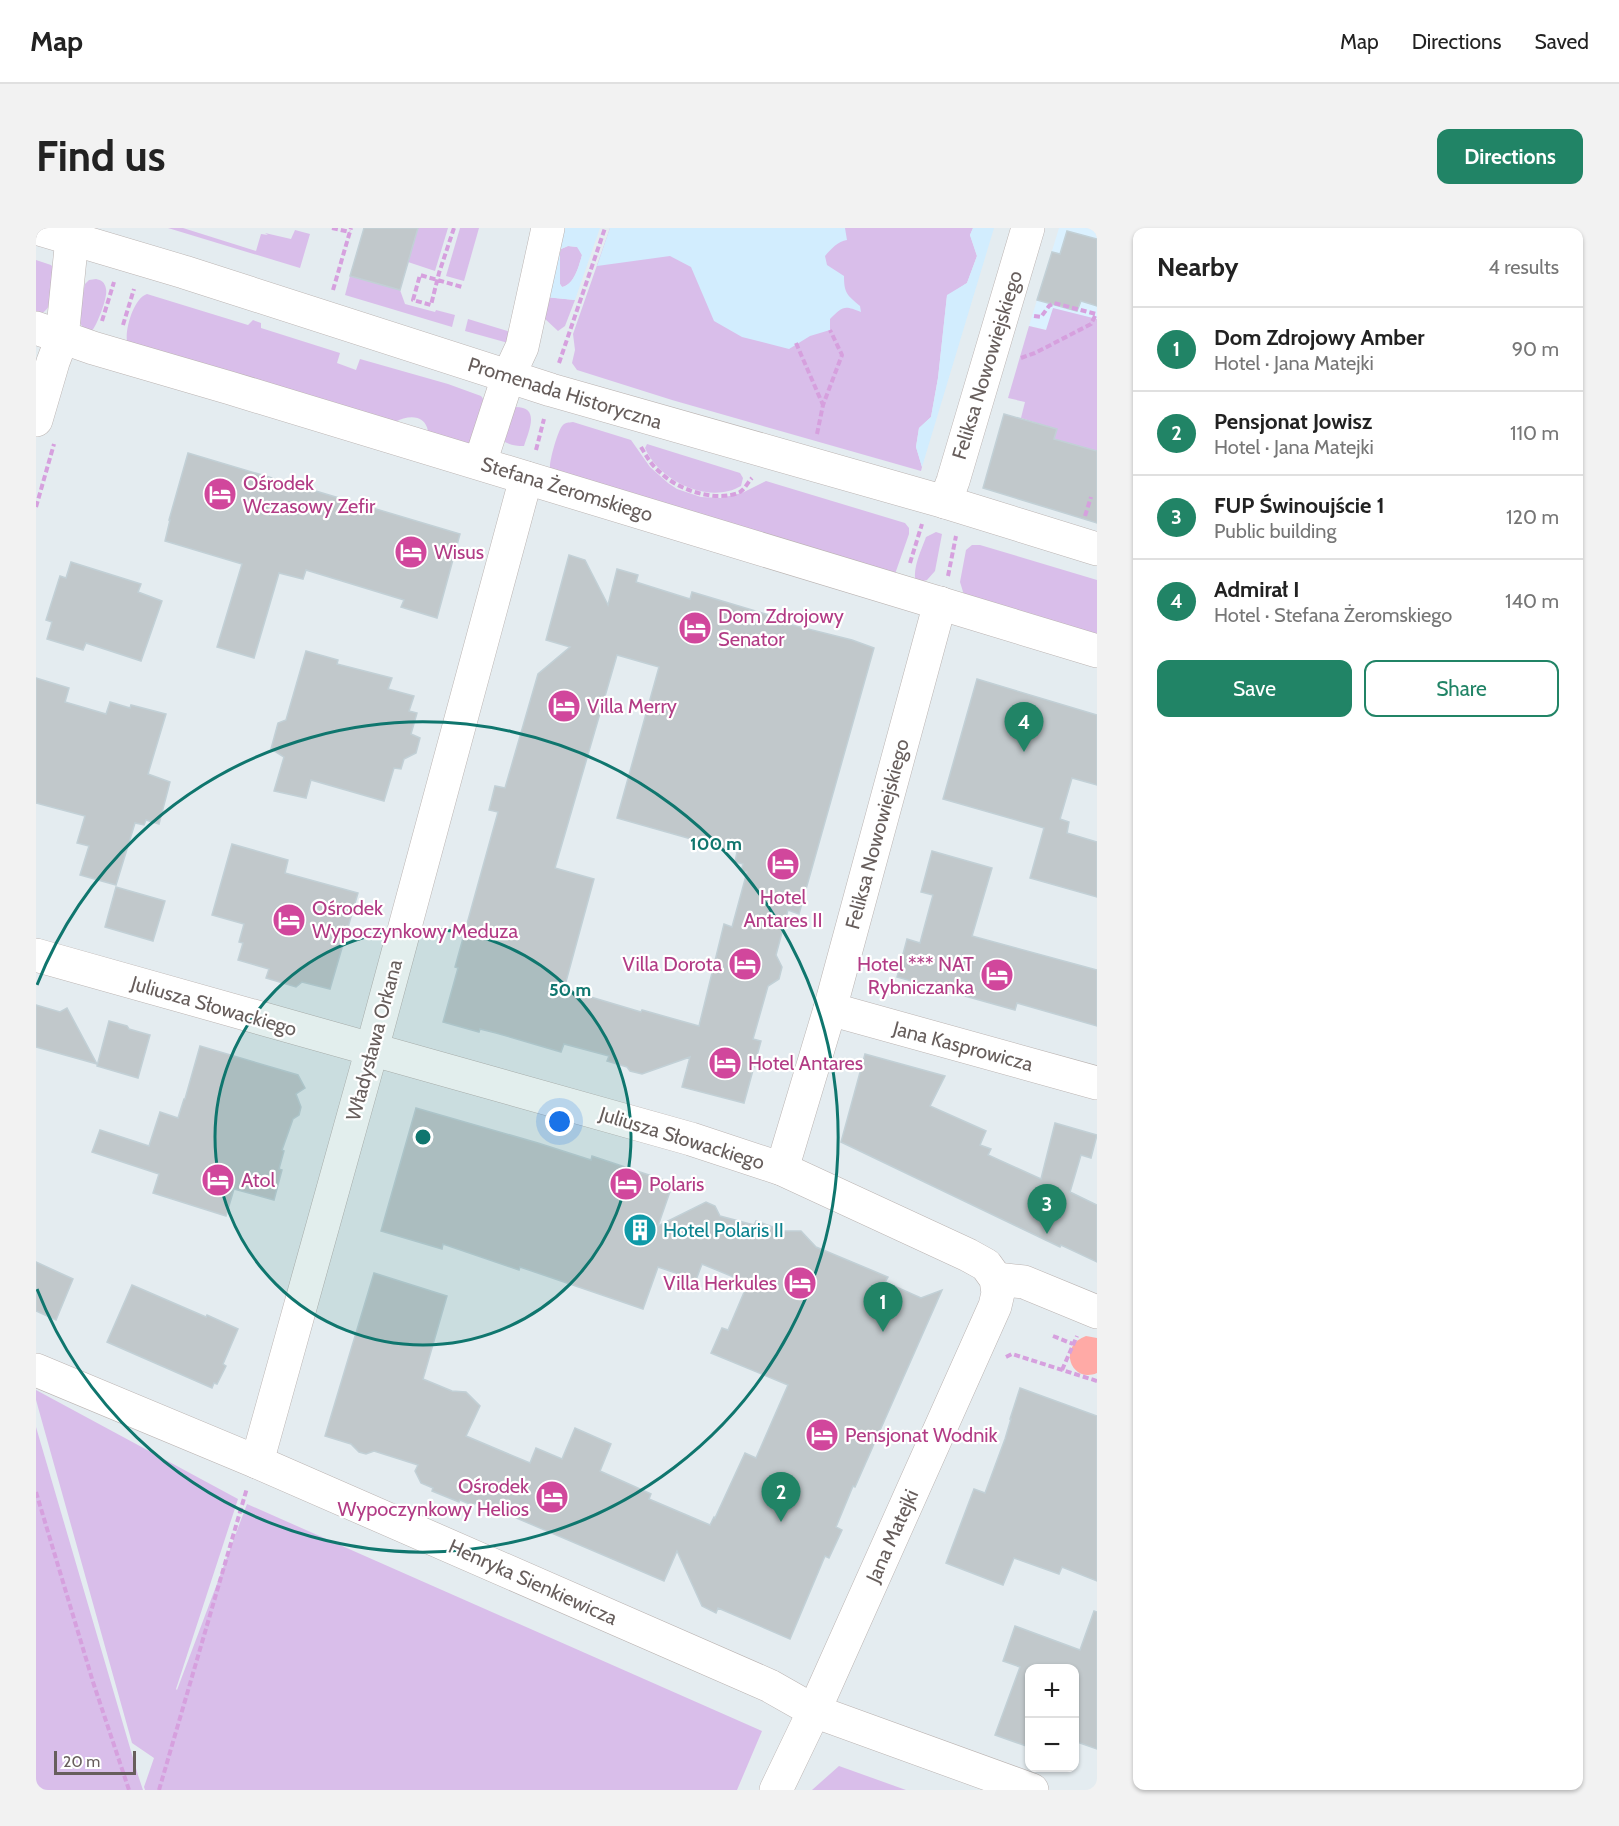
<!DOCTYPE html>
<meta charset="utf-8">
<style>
body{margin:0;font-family:Cabin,sans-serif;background:#f2f2f2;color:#222}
.controls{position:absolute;right:18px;bottom:18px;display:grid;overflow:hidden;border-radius:12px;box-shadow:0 2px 4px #0004}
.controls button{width:54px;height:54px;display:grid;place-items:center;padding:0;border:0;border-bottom:2px solid #e0e0e0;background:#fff;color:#222;font:30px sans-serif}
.scale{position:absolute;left:18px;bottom:15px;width:82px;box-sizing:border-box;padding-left:6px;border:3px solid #675e5c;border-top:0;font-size:16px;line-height:21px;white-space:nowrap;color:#675e5c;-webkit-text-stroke:4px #fff;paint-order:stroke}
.you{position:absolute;left:524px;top:894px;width:21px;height:21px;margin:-15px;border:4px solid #fff;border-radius:50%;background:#1a73e8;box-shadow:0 0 0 9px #1a73e833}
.badge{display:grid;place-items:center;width:39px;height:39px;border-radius:50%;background:#218466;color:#fff;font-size:20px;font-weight:700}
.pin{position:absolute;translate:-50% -50px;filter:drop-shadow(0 2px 3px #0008)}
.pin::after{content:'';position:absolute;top:32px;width:21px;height:18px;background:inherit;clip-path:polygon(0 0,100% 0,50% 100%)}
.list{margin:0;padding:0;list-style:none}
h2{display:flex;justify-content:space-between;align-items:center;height:78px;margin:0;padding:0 24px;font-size:26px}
h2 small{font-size:20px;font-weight:400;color:#767676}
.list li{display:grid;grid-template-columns:39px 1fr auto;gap:18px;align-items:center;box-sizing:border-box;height:84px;padding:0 24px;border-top:2px solid #e0e0e0}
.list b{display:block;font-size:22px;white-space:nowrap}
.list p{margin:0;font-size:20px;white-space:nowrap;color:#767676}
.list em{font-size:20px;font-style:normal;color:#767676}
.actions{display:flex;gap:12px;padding:18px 24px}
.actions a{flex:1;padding:14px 0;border:2px solid #218466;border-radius:12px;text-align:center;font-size:21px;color:#218466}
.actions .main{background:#218466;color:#fff}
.map{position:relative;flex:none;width:1061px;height:1562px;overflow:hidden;border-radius:12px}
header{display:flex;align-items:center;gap:36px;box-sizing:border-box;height:84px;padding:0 30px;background:#fff;border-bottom:2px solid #e0e0e0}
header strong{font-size:28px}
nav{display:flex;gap:33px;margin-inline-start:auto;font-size:21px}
.intro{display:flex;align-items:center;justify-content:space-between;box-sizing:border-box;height:144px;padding:0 36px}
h1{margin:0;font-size:42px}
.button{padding:15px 27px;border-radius:12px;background:#218466;color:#fff;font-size:21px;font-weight:700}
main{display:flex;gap:36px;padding:0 36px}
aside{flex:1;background:#fff;border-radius:12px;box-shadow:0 2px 4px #0004}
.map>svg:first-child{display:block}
</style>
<header>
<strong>Map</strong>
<nav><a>Map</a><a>Directions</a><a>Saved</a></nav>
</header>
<div class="intro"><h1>Find us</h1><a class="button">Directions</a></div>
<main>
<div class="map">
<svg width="1061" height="1562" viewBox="0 0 1061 1562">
<rect width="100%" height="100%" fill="#e4ecf0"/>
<!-- commercial -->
<polygon fill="#dbf1ff" points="1023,0 1061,0 1061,91 1049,89 1011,102 993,98"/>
<!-- green -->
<g fill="#d9beea">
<polygon points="132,0 147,0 220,23 225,6 232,7 229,5 255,11 259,2 274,6 264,40"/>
<polygon points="382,0 412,0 399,43 372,34"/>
<polygon points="424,0 443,0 428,53 410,48"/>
<polygon points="574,0 937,0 934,7 941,28 931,55 911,68 902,150 895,189 883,200 880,219 886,239 885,243 636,172 541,142 536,135 539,122 537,106"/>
<path d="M 532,18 L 542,19 L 546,27 C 543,38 538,57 526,59 L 524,56 L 524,24 L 525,21 Z"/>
<path d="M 0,32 L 15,37 L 20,43 C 17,60 20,82 0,88 Z"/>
<polygon points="314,48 364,62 369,76 399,84 400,82 419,87 416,99 309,67"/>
<path d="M 60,51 C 65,52 69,54 70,61 C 72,69 61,98 55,104 C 34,98 46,72 49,56 L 53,52 Z"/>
<path d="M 111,66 L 212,97 L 217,92 L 225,95 L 225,100 L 304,125 L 301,135 L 320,142 L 324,131 L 412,156 L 445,168 L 448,172 L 437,217 L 392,203 C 389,186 372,187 359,194 L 91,114 C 89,100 98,70 111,66 Z"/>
<polygon points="509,69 539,72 529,98 522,103 507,89"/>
<polygon points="1017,80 1061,91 1061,227 1051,221 1026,213 1023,226 1015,221 1020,201 985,190 989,174 972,170 993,98 1010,102"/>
<polygon points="432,91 475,104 476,116 429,103"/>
<path d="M 478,179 C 505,178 493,202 488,218 C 479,218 472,217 465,211 Z"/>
<path d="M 537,194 L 595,212 L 614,239 L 632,255 L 641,261 L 665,269 L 685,270 L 706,265 L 730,253 L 869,295 L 873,300 L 873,306 L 859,346 L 514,240 C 513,234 522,201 527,197 C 530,194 532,195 537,194 Z"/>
<path d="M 611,216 L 704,245 L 707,250 L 705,258 C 673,277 623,253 609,220 Z"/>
<path d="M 900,304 L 906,306 L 899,343 L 891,352 L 880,355 C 876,341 885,323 890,309 Z"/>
<polygon points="936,317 944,317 1061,352 1061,406 928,367 924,354 930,322"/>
<polygon points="0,1162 202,1271 140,1461 141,1462 211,1276 726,1503 701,1562 109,1562 108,1559 118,1530 96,1515 0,1172"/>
<polygon points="0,1199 102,1547 107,1562 0,1562"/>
<polygon points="803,1538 870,1562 776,1562"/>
</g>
<!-- sand -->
<g fill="#d2edfe" fill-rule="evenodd">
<path d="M 519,0 L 564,0 L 539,72 L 509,69 ZM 532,18 L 541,19 L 546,27 C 543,38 538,57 526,59 L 524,56 L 524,24 L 525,21 Z"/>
<path d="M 574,0 L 809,0 L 811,12 C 802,13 795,21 789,28 L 791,37 L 808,48 C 808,65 811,67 824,78 L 825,84 C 808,77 807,78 794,91 L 794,102 L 774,108 L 753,121 L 706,109 L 678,93 L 655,39 L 634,28 L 561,38 Z"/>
<polygon points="937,0 958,0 886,239 880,219 883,200 895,189 902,150 911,67 931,55 941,28 934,7"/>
</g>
<!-- water -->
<path fill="#ffaaa6" d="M 1050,1108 L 1061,1110 L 1061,1145 C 1035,1156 1021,1118 1050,1108 Z"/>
<!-- building -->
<g fill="#c1c8cb" stroke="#c2d0d6" stroke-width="1.5" fill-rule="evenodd">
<polygon points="328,0 382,0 364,62 314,48"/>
<polygon points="1031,3 1061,11 1061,78 1045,73 1041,83 1001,72 1016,24 1024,26"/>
<polygon points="968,186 1021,201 1018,211 1061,223 1061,295 947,260"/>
<polygon points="152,225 424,306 401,390 365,379 368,372 270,342 267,351 243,345 218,430 181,419 206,336 129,313 134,292 133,292"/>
<path d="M 533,327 L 549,332 L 572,377 L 581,341 L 602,347 L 600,354 L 654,371 L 656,364 L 733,387 L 752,393 L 752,396 L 816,412 L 838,420 L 763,686 L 752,682 L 740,727 L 746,739 L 743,751 L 732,758 L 717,811 L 725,813 L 708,875 L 646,859 L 654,829 L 606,846 L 594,843 L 591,839 L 571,833 L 573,828 L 528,816 L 525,824 L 460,805 L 444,801 L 443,804 L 407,794 L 422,740 L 419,739 L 462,584 L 453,582 L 459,558 L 469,560 L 502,446 L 534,419 L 510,412 ZM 581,427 L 623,439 L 581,590 L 701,624 L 699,634 L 707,636 L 705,643 L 711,644 L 696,699 L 688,696 L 663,798 L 606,782 L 605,784 L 528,761 L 558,651 L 519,640 Z"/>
<polygon points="35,334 105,356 102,364 126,373 105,433 50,415 47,422 11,411 16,394 10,392 24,348 30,350"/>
<polygon points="270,423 302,432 301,436 356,450 352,461 378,468 373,483 381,485 375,506 384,510 380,525 368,531 365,541 358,540 348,573 275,552 270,570 238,563 248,529 235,521 242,495 250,492"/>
<polygon points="0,450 33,460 29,474 70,486 74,474 94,480 95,477 130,486 112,546 134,554 123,596 110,592 108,597 99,595 80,657 44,647 53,618 41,615 49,588 0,575"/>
<polygon points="941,451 1061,487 1061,557 1036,550 1024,591 1033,594 1031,605 1061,614 1061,669 994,650 1008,600 907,571"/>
<polygon points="196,616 252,632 249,645 322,665 294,761 266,754 260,759 230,750 233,741 202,732 207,715 203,714 208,696 176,687"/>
<polygon points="896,623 956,640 936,708 1061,742 1061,798 981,775 979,782 861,749 871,711 884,715 897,667 885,664"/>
<polygon points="80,659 129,673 117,713 69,699"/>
<polygon points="0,777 24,784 31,780 61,836 0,819"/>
<polygon points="73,793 91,798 93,801 114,807 102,850 61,838"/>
<polygon points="164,818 262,847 269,860 260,866 265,879 263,887 257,891 246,922 248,923 243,941 246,942 238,972 198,961 190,988 117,965 123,946 56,924 64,902 113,918 124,884 142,890 148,871 149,871"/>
<polygon points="829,826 909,848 894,878 950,903 944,917 955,921 952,927 1005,951 1019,895 1061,907 1055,930 1045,927 1034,964 1061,977 1061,1034 1025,1017 1024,1019 805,914"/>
<polygon points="380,880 502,915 555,932 556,928 637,955 622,998 670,974 679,978 684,988 718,997 720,993 748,1003 765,1003 780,1019 852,1049 849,1054 885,1070 906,1062 838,1216 819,1259 817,1258 800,1299 806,1302 793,1330 789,1328 754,1411 682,1380 680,1385 666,1378 641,1323 628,1353 443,1274 436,1277 424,1272 423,1274 396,1263 397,1260 385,1255 379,1243 382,1237 338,1223 330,1226 323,1224 315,1216 289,1208 338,1045 411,1068 387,1151 416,1163 430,1164 444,1178 430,1208 494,1235 500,1220 526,1231 539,1200 575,1216 564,1243 615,1266 613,1271 674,1297 678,1289 679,1290 709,1225 720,1230 752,1157 675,1125 686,1100 692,1102 712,1055 666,1036 660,1052 622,1039 607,1081 484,1039 483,1042 407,1016 406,1021 345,1003"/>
<polygon points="0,1034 37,1051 20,1092 0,1083"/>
<polygon points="96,1057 170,1089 171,1087 202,1101 187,1136 190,1138 181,1156 178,1155 176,1160 71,1114"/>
<polygon points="984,1160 1061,1188 1061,1353 1026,1339 1023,1346 978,1330 967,1357 910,1335 938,1261 949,1265 969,1211 975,1191 974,1191"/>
<polygon points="1058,1383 1061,1384 1061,1521 1038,1513 1038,1440 993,1440 993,1519 959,1507 984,1439 967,1433 979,1398 1044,1422"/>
</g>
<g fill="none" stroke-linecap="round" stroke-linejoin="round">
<defs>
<g id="minor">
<polyline points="0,0 148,44 515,162 909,274 1061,321"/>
<polyline points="0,100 57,120 194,160 1061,423"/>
<polyline points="0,192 17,134 26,110 37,0"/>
<polyline points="444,235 472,149 486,119 512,0"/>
<polyline points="909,274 917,253 992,0"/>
<polyline points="0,727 655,911 746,941 932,1027 950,1037 960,1051 962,1065 959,1078 778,1483 740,1562"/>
<polyline points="794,781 1061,855"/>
<polyline points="746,941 794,781 904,375"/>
<polyline points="960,1051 988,1054 1061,1084"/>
<polyline points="0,1142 221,1234 734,1458 778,1483 996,1562"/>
<polyline points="221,1234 336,821 490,250"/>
</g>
</defs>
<!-- minor casing -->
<use href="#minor" stroke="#bbb4b2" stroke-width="34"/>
<!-- path -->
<g stroke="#d6a0de" stroke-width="4" stroke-dasharray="6 3" stroke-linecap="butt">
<polyline points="296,0 314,4"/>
<path d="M 418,0 L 403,45 L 395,77 L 377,72 L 384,47 C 398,51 412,55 426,59"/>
<polyline points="297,62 315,0"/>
<polyline points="66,93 78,54"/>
<polyline points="87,97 98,61"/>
<polyline points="760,115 787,177"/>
<polyline points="985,130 999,125 1055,96 1060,86 1018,75 1013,78 1005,89 998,88"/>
<polyline points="523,135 569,0"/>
<polyline points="781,206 787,177 806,127 794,102"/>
<path d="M 605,219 C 611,229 616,238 625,245 C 642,262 681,275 704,264 C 709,261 712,254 716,250"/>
<polyline points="500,222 508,191"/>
<polyline points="0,279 18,216"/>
<polyline points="1049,288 1055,269"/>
<polyline points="874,335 886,296"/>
<polyline points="912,348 920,308"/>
<polyline points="1017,1108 1037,1116"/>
<polyline points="970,1129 976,1126 1061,1153"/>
<polyline points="1026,1142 1041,1108"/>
<polyline points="0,1264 57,1454 93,1562"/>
<polyline points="123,1562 211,1260"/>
</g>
<!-- minor -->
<use href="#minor" stroke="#fff" stroke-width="33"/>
</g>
<!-- distance rings -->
<circle cx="387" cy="909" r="208" fill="#0f766e" fill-opacity=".12"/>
<g fill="none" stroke="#0f766e" stroke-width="3">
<circle cx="387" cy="909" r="208"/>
<path d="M1 757A415 415 0 1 1 1 1061"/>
</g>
<!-- icons -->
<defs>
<symbol id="hotel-disc" viewBox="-11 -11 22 22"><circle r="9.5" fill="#d1479c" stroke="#fff"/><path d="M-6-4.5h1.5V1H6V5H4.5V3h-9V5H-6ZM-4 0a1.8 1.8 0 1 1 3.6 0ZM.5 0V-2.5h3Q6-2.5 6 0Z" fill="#fff"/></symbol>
<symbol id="building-disc" viewBox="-11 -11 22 22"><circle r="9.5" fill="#0f9aa8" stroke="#fff"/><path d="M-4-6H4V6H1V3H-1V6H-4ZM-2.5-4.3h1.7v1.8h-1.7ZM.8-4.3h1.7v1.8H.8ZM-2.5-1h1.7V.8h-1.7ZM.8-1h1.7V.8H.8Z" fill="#fff"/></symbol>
</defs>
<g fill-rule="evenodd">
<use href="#hotel-disc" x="165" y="247" width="38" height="38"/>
<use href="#hotel-disc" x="356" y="305" width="38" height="38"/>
<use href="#hotel-disc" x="640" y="381" width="38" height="38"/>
<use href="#hotel-disc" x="509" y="459" width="38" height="38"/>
<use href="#hotel-disc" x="728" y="617" width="38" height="38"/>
<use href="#hotel-disc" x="234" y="673" width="38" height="38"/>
<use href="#hotel-disc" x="690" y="717" width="38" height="38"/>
<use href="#hotel-disc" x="942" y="728" width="38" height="38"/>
<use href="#hotel-disc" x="670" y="816" width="38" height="38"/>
<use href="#hotel-disc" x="163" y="933" width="38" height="38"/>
<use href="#hotel-disc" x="571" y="937" width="38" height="38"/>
<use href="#building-disc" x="585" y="983" width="38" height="38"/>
<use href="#hotel-disc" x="745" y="1036" width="38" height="38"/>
<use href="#hotel-disc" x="767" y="1188" width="38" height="38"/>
<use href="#hotel-disc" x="497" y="1250" width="38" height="38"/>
</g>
<g text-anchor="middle" stroke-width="4.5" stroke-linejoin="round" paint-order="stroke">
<!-- street labels -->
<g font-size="20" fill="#675e5c" stroke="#fff">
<text transform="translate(951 137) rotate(-73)" y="7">Feliksa Nowowiejskiego</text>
<text transform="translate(529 165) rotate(17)" y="7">Promenada Historyczna</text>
<text transform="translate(531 261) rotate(17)" y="7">Stefana Żeromskiego</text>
<text transform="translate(841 606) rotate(-75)" y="7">Feliksa Nowowiejskiego</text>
<text transform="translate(178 778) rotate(16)" y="7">Juliusza Słowackiego</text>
<text transform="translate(338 812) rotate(-75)" y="7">Władysława Orkana</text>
<text transform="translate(927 818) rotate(15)" y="7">Jana Kasprowicza</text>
<text transform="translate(646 910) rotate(17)" y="7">Juliusza Słowackiego</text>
<text transform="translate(856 1308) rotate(-66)" y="7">Jana Matejki</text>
<text transform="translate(497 1354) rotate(24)" y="7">Henryka Sienkiewicza</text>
</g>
<!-- hotel labels -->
<g font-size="20" fill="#b23c85" stroke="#fff" text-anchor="start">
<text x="207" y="262">Ośrodek<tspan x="207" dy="23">Wczasowy Zefir</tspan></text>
<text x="398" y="331">Wisus</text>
<text x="682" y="395">Dom Zdrojowy<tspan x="682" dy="23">Senator</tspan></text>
<text x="551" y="485">Villa Merry</text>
<text x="747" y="676" text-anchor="middle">Hotel<tspan x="747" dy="23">Antares II</tspan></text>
<text x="276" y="687">Ośrodek<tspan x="276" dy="23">Wypoczynkowy Meduza</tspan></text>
<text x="686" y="743" text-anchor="end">Villa Dorota</text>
<text x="938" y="743" text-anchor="end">Hotel *** NAT<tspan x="938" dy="23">Rybniczanka</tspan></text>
<text x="712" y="842">Hotel Antares</text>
<text x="205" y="959">Atol</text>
<text x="613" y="963">Polaris</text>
<text x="741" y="1062" text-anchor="end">Villa Herkules</text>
<text x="809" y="1214">Pensjonat Wodnik</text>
<text x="493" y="1265" text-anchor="end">Ośrodek<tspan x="493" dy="23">Wypoczynkowy Helios</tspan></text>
</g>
<!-- culture labels -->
<g font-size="20" fill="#0d838f" stroke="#fff" text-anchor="start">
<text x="627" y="1009">Hotel Polaris II</text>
</g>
</g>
<circle cx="387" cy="909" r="9" fill="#0f766e" stroke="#fff" stroke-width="3"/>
<g font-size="18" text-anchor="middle" font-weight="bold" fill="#0f766e" stroke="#fff" stroke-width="4.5" stroke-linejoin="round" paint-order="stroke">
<text x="680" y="622">100 m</text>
<text x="534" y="768">50 m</text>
</g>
</svg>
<div class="controls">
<button>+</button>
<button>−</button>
</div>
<div class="scale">20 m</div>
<div class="you"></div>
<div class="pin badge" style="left:847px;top:1104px">1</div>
<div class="pin badge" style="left:745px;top:1294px">2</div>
<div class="pin badge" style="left:1011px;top:1006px">3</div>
<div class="pin badge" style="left:988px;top:524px">4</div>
</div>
<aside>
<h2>Nearby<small>4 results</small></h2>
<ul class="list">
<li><span class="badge">1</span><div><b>Dom Zdrojowy Amber</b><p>Hotel · Jana Matejki</p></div><em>90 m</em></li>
<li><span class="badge">2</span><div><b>Pensjonat Jowisz</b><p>Hotel · Jana Matejki</p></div><em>110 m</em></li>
<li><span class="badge">3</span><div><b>FUP Świnoujście 1</b><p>Public building</p></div><em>120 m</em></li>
<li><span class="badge">4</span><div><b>Admirał I</b><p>Hotel · Stefana Żeromskiego</p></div><em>140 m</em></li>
</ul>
<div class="actions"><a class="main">Save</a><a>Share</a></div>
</aside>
</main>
